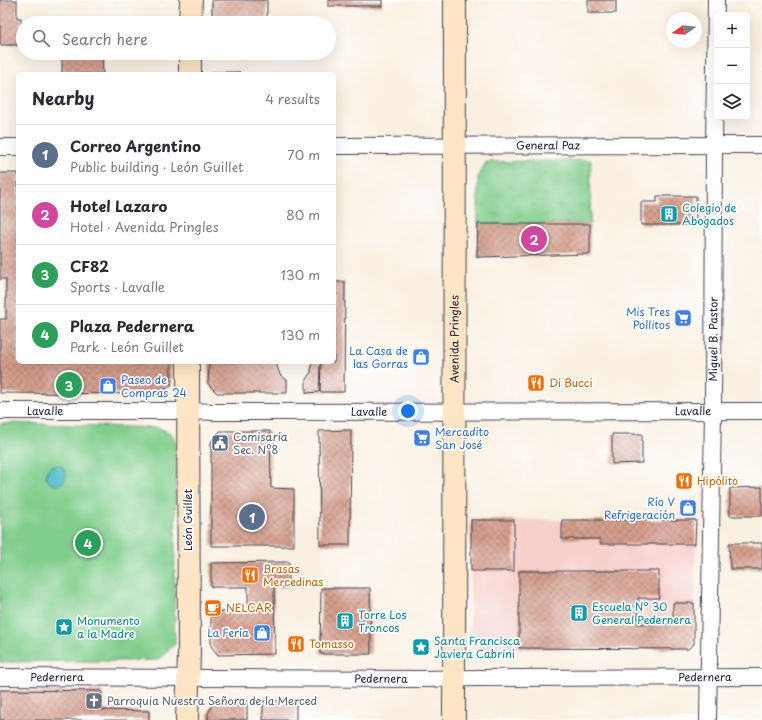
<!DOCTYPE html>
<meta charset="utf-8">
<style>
body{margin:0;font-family:"Playpen Sans",sans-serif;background:#f7f7f7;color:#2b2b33}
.controls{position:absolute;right:12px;top:12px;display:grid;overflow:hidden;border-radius:6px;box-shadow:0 4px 16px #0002}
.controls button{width:36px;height:36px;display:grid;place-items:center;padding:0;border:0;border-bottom:1px solid #e1e1e2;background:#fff;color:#2b2b33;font:20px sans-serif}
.compass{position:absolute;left:666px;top:12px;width:36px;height:36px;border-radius:50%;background:#fff;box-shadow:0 4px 16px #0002;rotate:256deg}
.you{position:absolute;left:408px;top:411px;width:14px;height:14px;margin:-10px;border:3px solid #fff;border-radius:50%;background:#1a73e8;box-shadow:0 0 0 6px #1a73e833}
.badge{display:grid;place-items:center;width:26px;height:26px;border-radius:50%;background:#d1495b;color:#fff;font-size:13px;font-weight:700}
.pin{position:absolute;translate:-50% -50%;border:2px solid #fff;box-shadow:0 1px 4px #0006}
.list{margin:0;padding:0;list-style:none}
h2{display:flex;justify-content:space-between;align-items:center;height:52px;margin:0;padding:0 16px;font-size:17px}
h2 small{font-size:13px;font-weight:400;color:#7c7c81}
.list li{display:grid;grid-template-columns:26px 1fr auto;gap:12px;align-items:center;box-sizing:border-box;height:60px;padding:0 16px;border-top:1px solid #e1e1e2}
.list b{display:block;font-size:15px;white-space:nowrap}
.list p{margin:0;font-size:13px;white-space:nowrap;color:#7c7c81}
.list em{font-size:13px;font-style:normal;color:#7c7c81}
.icon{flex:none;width:22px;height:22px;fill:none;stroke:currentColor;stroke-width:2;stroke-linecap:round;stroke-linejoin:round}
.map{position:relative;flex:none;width:762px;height:720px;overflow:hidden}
.search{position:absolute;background:#fff;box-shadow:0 4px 16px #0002;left:16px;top:16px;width:320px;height:44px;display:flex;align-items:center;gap:10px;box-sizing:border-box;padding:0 14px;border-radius:22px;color:#7c7c81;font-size:15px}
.panel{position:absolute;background:#fff;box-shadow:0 4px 16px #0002;left:16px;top:72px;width:320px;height:292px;border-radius:6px}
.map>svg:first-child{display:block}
</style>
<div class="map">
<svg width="762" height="720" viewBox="0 0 762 720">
<defs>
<pattern id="grass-tufts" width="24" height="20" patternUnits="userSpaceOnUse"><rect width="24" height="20" fill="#81ce8c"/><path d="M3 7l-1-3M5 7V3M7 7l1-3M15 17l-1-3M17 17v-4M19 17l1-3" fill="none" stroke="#6fb17a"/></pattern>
<pattern id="building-cross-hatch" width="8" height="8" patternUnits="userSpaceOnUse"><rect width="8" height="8" fill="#d59f8d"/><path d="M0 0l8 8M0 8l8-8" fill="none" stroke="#ac8174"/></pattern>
</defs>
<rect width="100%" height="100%" fill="#fff"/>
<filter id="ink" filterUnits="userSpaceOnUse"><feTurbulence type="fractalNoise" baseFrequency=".025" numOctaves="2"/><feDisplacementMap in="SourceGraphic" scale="8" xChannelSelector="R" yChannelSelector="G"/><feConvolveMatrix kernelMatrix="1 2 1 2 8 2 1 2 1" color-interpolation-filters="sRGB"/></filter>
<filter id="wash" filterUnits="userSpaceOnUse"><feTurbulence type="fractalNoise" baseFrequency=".012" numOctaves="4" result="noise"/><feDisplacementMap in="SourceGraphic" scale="16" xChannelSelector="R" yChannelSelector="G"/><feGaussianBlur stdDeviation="0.9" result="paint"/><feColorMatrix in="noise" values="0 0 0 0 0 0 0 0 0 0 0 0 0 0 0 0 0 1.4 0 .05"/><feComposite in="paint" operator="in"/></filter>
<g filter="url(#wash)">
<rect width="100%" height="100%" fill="#f9f0e1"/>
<!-- built -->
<polygon fill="#f7d0cc" points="471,520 696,520 694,644 688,649 475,649 470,644"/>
<!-- grass -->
<polygon fill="url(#grass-tufts)" stroke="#527864" points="591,160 590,224 478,224 478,177 486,162"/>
<!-- park -->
<path fill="#81ce8c" stroke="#527864" d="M 13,423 L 159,428 L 168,432 L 172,435 L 175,441 L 176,446 L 176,477 L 174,608 L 175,644 L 158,660 C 105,662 53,661 0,662 L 0,424 Z"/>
<!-- water -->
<circle fill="#53c0cb" stroke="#3a7183" cx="56" cy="475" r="10"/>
<g id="blocks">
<!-- building -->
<g fill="url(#building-cross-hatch)">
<polygon points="0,0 17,0 17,18 21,18 21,45 0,45"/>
<rect x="212" y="0" width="55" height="23"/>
<rect x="328" y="0" width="54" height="6"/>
<rect x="588" y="0" width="28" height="13"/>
<polygon points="102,19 102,23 62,23 62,20"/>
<polygon points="62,53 102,53 103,74 62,74"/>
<polygon points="212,72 240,72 239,74 212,74"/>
<polygon points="0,173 18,173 18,362 171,362 171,385 159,394 0,393 0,319 6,319 6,279 0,279"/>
<polygon points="657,196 696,196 696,225 641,225 641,202 657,202"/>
<polygon points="478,224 590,224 590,254 477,257"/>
<polygon points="334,282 345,282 344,392 320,392 321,362 334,362"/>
<polygon points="209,362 277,362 277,366 280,375 287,380 287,393 217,393 208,384"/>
<polygon points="312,362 320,362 319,392 306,393 306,379 311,372"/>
<polygon points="351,430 350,545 320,545 319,431"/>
<polygon points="220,431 270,431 271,488 294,489 294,546 211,546 211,442"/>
<polygon points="612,434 642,434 642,463 612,464"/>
<polygon points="762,487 762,516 730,516 730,488"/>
<rect x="471" y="520" width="43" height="51"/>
<polygon points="562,520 696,520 695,544 600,544 600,539 562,539"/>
<polygon points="729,543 762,543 762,569 730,569"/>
<polygon points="289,562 289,587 274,587 275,654 218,655 211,646 211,612 248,611 248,587 211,587 211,563"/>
<polygon points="519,571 659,571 659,598 638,598 638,624 673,624 673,603 694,603 694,644 688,649 519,648"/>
<polygon points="321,588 370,588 371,654 320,654"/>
<polygon points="0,690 102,691 102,710 149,711 149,720 0,720"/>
<polygon points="214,700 247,700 247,720 208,720 208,714"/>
<rect x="263" y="701" width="33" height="19"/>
</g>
</g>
</g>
<g filter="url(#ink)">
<use href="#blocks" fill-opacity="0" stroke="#424154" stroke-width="1"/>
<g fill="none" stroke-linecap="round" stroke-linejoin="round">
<defs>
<g id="street">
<path id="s1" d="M 334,146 L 762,145"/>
<polyline points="0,147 18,147"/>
<path id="s2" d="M 0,411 L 187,411 L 215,412 L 762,411"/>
<path id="s3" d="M 0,677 L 423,679 L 478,678 L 762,677"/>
<path id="s4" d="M 708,720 L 713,411 L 714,145 L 716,0"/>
</g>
<g id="secondary">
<polyline points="190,23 191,0"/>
<polyline points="190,74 190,53"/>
<polyline points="187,720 189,654 188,362"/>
<path id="s5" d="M 454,720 L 455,0"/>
</g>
</defs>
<!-- street casing -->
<use href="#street" stroke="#424154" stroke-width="18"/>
<!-- secondary casing -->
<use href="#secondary" stroke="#424154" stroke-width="24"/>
<!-- street -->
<use href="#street" stroke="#fff" stroke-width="16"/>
<!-- secondary -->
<use href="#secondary" stroke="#fde5c5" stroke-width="22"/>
</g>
</g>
<!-- icons -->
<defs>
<symbol id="building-square" viewBox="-11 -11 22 22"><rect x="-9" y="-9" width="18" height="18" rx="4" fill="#0f9aa8" stroke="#fff"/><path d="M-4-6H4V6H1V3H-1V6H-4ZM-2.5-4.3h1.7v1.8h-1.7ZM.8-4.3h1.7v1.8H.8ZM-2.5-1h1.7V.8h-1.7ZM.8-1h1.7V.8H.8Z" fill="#fff"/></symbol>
<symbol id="supermarket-square" viewBox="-11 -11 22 22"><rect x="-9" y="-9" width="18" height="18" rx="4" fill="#3f7fe0" stroke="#fff"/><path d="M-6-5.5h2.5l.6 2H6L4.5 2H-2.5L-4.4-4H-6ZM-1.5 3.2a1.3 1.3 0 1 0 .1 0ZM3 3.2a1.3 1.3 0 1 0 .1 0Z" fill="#fff"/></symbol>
<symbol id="shop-square" viewBox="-11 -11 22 22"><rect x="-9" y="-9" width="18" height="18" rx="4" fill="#3f7fe0" stroke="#fff"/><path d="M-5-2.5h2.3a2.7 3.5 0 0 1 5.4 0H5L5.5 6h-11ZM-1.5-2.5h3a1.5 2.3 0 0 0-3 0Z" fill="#fff"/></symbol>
<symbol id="restaurant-square" viewBox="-11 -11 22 22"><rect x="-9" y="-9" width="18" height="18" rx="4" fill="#e8710a" stroke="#fff"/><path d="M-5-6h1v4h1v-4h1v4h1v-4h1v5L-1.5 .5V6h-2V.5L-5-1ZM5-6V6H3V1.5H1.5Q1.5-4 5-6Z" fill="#fff"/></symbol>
<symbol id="civic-square" viewBox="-11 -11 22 22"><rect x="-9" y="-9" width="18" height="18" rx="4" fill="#5c6f8a" stroke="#fff"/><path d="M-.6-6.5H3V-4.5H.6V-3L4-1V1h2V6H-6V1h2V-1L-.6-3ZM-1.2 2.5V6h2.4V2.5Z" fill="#fff"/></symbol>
<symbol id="cafe-square" viewBox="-11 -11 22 22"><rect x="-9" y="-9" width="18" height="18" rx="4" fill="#e8710a" stroke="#fff"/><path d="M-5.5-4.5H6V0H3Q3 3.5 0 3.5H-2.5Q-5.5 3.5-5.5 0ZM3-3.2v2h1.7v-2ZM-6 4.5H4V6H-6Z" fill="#fff"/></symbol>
<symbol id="sight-square" viewBox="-11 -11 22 22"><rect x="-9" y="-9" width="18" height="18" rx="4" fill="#0f9aa8" stroke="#fff"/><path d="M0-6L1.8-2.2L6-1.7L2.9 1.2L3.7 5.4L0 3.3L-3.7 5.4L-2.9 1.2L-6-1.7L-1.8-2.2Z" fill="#fff"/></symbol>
<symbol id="church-square" viewBox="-11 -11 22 22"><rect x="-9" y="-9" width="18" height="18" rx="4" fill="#6b7280" stroke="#fff"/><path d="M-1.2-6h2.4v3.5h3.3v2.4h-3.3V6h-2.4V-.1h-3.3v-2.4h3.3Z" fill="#fff"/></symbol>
</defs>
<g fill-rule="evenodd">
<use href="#building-square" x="659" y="204" width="20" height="20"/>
<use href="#supermarket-square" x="673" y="308" width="20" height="20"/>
<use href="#shop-square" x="411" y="347" width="20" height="20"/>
<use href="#restaurant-square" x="526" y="373" width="20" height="20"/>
<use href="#shop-square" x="98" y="376" width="20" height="20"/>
<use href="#supermarket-square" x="412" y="428" width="20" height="20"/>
<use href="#civic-square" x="210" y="433" width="20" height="20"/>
<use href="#restaurant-square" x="674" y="471" width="20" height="20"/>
<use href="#shop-square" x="678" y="498" width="20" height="20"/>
<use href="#restaurant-square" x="240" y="565" width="20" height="20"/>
<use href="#cafe-square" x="203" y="598" width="20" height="20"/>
<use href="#building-square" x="569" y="603" width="20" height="20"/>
<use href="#building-square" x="335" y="611" width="20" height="20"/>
<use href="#sight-square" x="54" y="617" width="20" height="20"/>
<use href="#shop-square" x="252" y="623" width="20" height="20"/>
<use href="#restaurant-square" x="286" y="634" width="20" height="20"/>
<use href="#sight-square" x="411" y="637" width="20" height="20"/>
<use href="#church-square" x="84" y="691" width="20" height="20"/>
</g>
<g text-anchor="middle" stroke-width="3.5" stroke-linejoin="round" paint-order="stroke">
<!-- street labels -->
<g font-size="11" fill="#22223b" stroke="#fff">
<text dy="4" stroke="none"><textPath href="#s1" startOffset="214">General Paz</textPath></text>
<text dy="4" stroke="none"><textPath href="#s5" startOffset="381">Avenida Pringles</textPath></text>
<text dy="4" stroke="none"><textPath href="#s4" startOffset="381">Miguel B. Pastor</textPath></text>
<text dy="4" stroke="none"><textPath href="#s2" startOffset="45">Lavalle</textPath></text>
<text dy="4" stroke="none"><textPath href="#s2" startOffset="693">Lavalle</textPath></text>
<text dy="4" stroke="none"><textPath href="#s2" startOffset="369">Lavalle</textPath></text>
<text transform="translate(188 520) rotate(-90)" y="4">León Guillet</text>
<text dy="4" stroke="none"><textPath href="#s3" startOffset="57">Pedernera</textPath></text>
<text dy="4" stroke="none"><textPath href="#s3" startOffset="705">Pedernera</textPath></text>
<text dy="4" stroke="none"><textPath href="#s3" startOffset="381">Pedernera</textPath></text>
</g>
<!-- culture labels -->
<g font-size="11" fill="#0d838f" stroke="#fff" text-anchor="start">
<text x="682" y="212">Colegio de<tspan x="682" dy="13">Abogados</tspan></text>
<text x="592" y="611">Escuela N° 30<tspan x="592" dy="13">General Pedernera</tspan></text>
<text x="358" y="619">Torre Los<tspan x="358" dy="13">Troncos</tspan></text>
<text x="77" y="625">Monumento<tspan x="77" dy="13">a la Madre</tspan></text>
<text x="434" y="645">Santa Francisca<tspan x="434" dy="13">Javiera Cabrini</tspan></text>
</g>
<!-- shop labels -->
<g font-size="11" fill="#366cbe" stroke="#fff" text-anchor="end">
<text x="670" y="316">Mis Tres<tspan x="670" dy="13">Pollitos</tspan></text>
<text x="408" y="355">La Casa de<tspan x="408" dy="13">las Gorras</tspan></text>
<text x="121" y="384" text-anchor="start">Paseo de<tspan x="121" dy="13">Compras 24</tspan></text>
<text x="435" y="436" text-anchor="start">Mercadito<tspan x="435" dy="13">San José</tspan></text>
<text x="675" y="506">Río V<tspan x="675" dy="13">Refrigeración</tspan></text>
<text x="249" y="637">La Feria</text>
</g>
<!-- food labels -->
<g font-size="11" fill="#c56008" stroke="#fff" text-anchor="start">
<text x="549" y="387">Di Bucci</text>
<text x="697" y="485">Hipólito</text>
<text x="263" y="573">Brasas<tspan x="263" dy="13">Mercedinas</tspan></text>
<text x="226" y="612">NELCAR</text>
<text x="309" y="648">Tomasso</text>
</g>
<!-- service labels -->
<g font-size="11" fill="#4e5e75" stroke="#fff" text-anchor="start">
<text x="233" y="441">Comisaría<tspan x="233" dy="13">Sec. Nº8</tspan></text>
</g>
<!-- worship labels -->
<g font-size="11" fill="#5b616d" stroke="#fff" text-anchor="start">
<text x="107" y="705">Parroquia Nuestra Señora de la Merced</text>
</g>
</g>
</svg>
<div class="controls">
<button>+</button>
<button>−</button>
<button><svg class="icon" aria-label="layers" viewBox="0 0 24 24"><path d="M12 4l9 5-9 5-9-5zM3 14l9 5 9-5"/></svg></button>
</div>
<svg class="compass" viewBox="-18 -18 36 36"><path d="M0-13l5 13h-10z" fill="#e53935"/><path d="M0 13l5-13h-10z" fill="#7c7c81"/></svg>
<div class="you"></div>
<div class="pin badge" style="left:252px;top:517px;background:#5c6f8a">1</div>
<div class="pin badge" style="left:534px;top:239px;background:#d1479c">2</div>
<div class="pin badge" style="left:69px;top:385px;background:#2e9e5b">3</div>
<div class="pin badge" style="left:88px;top:543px;background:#2e9e5b">4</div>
<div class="search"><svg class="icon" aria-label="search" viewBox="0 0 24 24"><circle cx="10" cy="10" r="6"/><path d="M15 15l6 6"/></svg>Search here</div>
<section class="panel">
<h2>Nearby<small>4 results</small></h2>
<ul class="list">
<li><span class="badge" style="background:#5c6f8a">1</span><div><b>Correo Argentino</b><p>Public building · León Guillet</p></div><em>70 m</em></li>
<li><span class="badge" style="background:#d1479c">2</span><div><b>Hotel Lazaro</b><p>Hotel · Avenida Pringles</p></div><em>80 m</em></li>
<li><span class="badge" style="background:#2e9e5b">3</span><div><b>CF82</b><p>Sports · Lavalle</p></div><em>130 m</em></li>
<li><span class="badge" style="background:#2e9e5b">4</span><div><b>Plaza Pedernera</b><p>Park · León Guillet</p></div><em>130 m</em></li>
</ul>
</section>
</div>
